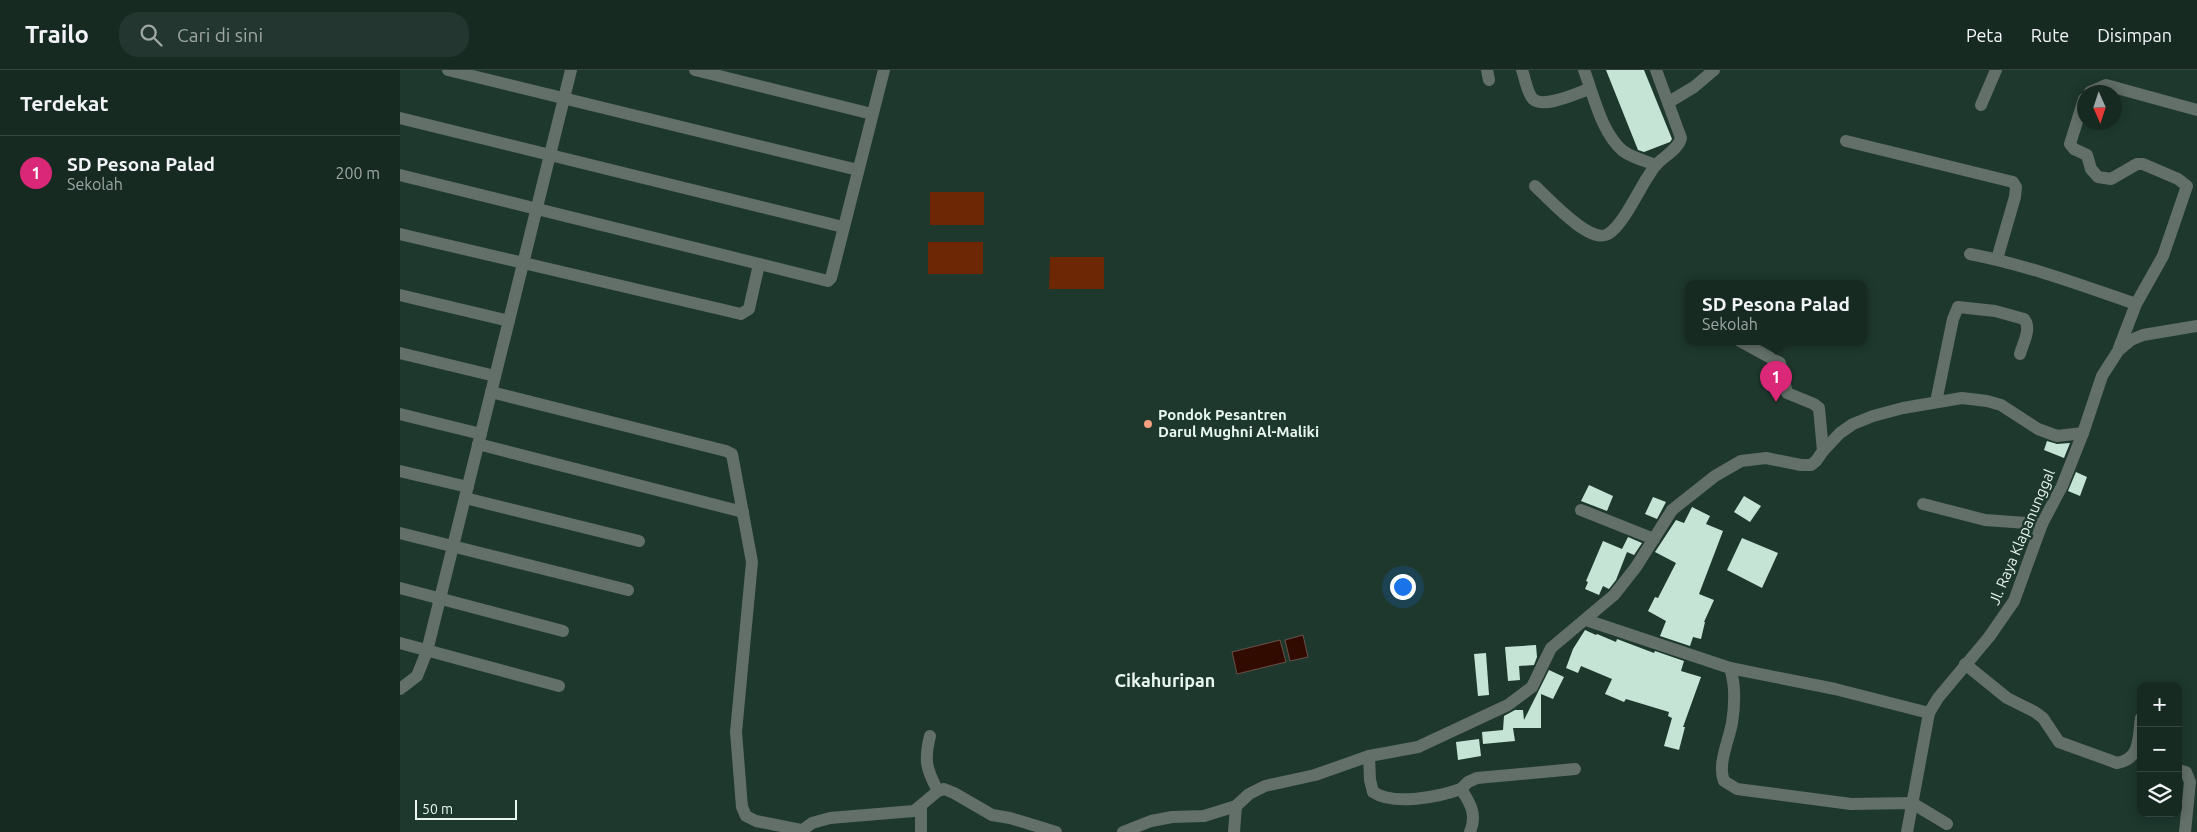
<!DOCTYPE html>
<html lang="id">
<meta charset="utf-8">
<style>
body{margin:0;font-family:Ubuntu,sans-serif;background:#23362f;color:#f1f3f6}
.controls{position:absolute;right:15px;bottom:15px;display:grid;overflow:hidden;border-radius:10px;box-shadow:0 2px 12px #0003}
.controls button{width:45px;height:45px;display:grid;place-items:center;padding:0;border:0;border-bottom:1px solid #354640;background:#162a22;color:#f1f3f6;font:25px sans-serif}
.compass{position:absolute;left:1677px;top:15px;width:45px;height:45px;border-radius:50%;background:#162a22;box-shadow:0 2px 12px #0003;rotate:177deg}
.scale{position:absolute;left:15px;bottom:12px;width:102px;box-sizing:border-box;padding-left:5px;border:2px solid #e8f7f0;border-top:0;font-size:14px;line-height:18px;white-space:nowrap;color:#e8f7f0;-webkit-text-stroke:4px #1e382e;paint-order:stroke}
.you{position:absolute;left:1002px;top:516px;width:18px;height:18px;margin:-12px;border:4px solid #fff;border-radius:50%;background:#1a73e8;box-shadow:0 0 0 8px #1a73e833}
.badge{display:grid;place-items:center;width:32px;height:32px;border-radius:50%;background:#db2777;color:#fff;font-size:16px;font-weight:700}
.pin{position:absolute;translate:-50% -41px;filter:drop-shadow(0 1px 2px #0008)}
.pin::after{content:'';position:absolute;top:26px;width:18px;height:15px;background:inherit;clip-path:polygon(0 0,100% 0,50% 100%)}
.popup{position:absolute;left:1285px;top:210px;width:182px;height:65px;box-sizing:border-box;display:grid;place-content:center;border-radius:10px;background:#162a22;filter:drop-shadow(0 1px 4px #0005);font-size:16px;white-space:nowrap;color:#9ea7a5}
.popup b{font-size:19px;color:#f1f3f6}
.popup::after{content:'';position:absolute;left:50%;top:100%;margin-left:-10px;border:10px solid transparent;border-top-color:#162a22}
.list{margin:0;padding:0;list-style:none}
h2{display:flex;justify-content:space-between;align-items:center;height:65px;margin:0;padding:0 20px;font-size:21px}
h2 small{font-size:16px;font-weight:400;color:#9ea7a5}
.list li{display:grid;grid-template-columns:32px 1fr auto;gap:15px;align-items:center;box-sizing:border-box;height:75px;padding:0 20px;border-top:1px solid #354640}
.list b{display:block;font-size:19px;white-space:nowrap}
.list p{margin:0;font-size:16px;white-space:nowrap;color:#9ea7a5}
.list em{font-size:16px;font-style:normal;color:#9ea7a5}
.icon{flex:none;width:28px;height:28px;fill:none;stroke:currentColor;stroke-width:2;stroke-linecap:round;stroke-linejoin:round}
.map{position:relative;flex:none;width:1797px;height:762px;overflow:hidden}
header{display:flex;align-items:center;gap:30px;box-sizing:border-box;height:70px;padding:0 25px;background:#162a22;border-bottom:1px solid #354640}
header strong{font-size:24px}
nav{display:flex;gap:28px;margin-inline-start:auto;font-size:18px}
.search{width:350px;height:45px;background:#23362f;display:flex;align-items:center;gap:12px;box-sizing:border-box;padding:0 18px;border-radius:20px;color:#9ea7a5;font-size:19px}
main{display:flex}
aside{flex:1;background:#162a22}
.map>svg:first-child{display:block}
</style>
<header>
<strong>Trailo</strong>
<div class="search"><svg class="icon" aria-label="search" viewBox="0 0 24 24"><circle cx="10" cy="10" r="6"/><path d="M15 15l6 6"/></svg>Cari di sini</div>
<nav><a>Peta</a><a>Rute</a><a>Disimpan</a></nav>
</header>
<main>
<aside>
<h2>Terdekat<small></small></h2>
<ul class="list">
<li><span class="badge">1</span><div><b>SD Pesona Palad</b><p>Sekolah</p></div><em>200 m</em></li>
</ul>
</aside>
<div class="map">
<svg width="1797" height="762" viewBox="0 0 1797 762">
<rect width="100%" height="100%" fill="#1e382e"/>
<!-- green -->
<g fill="#6d2704">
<rect x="530" y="122" width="54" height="33"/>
<rect x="528" y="172" width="55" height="32"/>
<polygon points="650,187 704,187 704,219 649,219"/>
</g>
<!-- water -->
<g fill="#320b00" stroke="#695248">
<polygon points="903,565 908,587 890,591 885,570"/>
<polygon points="880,570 886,592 837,604 832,582"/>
</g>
<!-- building -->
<g fill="#c5e4d6">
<polygon points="1206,0 1244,0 1272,69 1270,72 1244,82 1238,80"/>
<polygon points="1647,371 1657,374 1670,373 1664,388 1644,380"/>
<polygon points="1676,402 1687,407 1680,426 1668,421"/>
<polygon points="1189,415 1213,426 1207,441 1181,431"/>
<polygon points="1344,426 1361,436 1350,452 1334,442"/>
<polygon points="1253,427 1266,432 1257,449 1245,444"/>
<polygon points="1292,437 1310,446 1306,454 1323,461 1299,524 1314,530 1304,552 1305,552 1301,569 1293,567 1290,576 1260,566 1266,551 1248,541 1255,527 1258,528 1276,493 1255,482 1276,450 1284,453"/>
<polygon points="1228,467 1242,473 1234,485 1227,482 1216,510 1209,519 1203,516 1199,525 1185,519 1188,512 1186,511 1203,471 1222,479"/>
<polygon points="1342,468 1378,483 1362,518 1327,500"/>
<polygon points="1185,560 1196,565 1197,564 1216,572 1217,569 1254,583 1255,581 1284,591 1281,601 1301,607 1283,657 1285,657 1279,680 1264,676 1272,648 1268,646 1269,642 1226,629 1224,632 1205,624 1212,609 1181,596 1178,603 1166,598 1173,579"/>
<polygon points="1136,575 1137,587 1134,595 1119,596 1120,610 1108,611 1105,577"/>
<polygon points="1086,583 1089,625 1078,626 1074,584"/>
<polygon points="1149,600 1164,607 1153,629 1141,624 1141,658 1113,658 1115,671 1083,674 1082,662 1103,660 1104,646 1115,640 1123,640 1124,650"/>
<polygon points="1079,669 1081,686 1058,690 1056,672"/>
</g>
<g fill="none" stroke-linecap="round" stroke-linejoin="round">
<!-- minor -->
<g stroke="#636f69" stroke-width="12">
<polyline points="48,0 458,100"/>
<polyline points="295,0 472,44"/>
<polyline points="1087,0 1089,10"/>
<path d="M 1122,0 C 1125,8 1127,23 1133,29 C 1144,39 1177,23 1189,19"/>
<path d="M 1184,0 C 1194,26 1201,62 1223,81 C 1233,88 1245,91 1256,95"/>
<polyline points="1690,22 1706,15 1797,40"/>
<polyline points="1684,29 1670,74 1674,79 1687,85 1691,99 1698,107 1711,109 1737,94 1743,94 1778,109 1787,116 1763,186 1736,234 1719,278"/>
<polyline points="1269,32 1294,17 1314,0"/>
<polyline points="1581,35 1596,0"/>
<polyline points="0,48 443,157"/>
<polyline points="1446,71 1613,112 1616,117 1615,127 1597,189"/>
<polyline points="0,105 428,211 431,208 484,0"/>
<path d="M 1135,116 C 1148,128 1190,175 1208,164 C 1222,156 1238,122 1247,108 C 1250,104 1252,99 1256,95 C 1264,86 1278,80 1281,68 L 1256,0"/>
<polyline points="0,164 341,244 349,239 359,194"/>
<path d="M 1570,184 C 1627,195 1681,215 1736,234"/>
<polyline points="0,225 109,251"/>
<polyline points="1340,271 1380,293 1387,323 1414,334 1419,338 1423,381"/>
<polyline points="0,283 95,306"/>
<polyline points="91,322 326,381 332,384 352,492 336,662 342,737 346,746 356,751 401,760"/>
<path d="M 1536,332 L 1553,249 L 1558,237 L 1595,241 L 1624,249 C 1632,258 1623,273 1620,284"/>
<polyline points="0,344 81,364"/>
<polyline points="78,374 343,442"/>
<polyline points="0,401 68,417"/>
<polyline points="65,428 239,471"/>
<polyline points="1523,434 1585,450 1642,454"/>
<polyline points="1181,440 1254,469"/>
<polyline points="0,463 228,520"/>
<polyline points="0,518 163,561"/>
<path d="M 1186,550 L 1330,598 C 1336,616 1335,634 1332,653 C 1329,670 1317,695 1324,711 L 1337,719 L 1451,734 L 1512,733 L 1547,754"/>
<polyline points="0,573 159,616"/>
<path d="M 1565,594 L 1607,628 L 1635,642 L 1643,648 L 1659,672 L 1717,693 C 1741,689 1738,668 1741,648"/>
<polyline points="1330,598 1435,619 1529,643"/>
<polyline points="0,619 17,606 27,581 171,0"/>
<path d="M 530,666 C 524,690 526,699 538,721"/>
<path d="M 969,686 L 970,710 L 973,722 C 994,736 1038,727 1061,719 C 1071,734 1077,745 1070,762"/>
<polyline points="1778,700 1786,702 1790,712 1785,762"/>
<polyline points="1061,719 1068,712 1077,708 1175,699"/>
<polyline points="400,762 412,753 430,748 514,741 538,721 544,719 554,723 592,745 610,748 656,762"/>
<polyline points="521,762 521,737"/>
<polyline points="723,762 751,751 772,747 804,746 836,736 849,724 865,716 915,705 969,686 1018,677 1108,635 1132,617 1151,578 1214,525 1236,497 1272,440 1315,406 1341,391 1366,388 1401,395 1411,395 1416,391 1423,381 1440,363 1453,354 1473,346 1503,338 1562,328 1587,331 1601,335 1638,359 1657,366 1683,363"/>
<polyline points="834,762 836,736"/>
<polyline points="1507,762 1529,643 1538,628 1589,567 1614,531 1642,454 1662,416 1683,363 1702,306 1718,281 1731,270 1743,265 1797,256"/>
</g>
</g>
<!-- markers -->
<circle fill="#f2a080" stroke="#1e382e" stroke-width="2" cx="748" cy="354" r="5"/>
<g text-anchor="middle" stroke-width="5" stroke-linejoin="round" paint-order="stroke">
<!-- poi labels -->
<g font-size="15" font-weight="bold" fill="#e8f7f0" stroke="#1e382e" text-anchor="start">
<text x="758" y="350">Pondok Pesantren<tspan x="758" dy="17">Darul Mughni Al-Maliki</tspan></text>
</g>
<!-- street labels -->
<g font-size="15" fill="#e8f7f0" stroke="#1e382e">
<text transform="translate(1622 467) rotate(-67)" y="5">Jl. Raya Klapanunggal</text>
</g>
<!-- quarter labels -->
<g font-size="18" font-weight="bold" fill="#e8f7f0" stroke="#1e382e">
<text x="765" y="617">Cikahuripan</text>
</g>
</g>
</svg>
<div class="controls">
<button>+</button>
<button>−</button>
<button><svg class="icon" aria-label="layers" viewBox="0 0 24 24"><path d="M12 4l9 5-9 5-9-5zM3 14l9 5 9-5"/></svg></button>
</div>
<svg class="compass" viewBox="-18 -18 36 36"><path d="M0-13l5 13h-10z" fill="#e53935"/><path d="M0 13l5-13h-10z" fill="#9ea7a5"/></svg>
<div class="scale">50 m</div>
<div class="you"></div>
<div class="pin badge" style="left:1376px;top:332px">1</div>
<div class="popup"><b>SD Pesona Palad</b>Sekolah</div>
</div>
</main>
